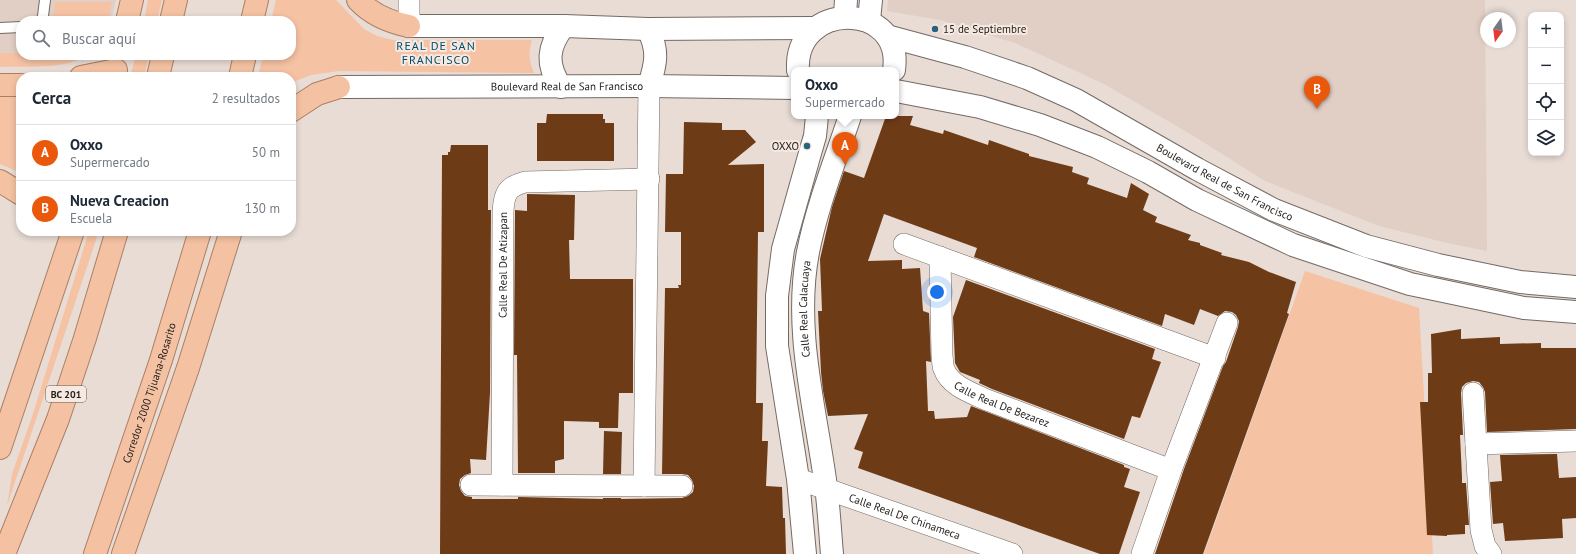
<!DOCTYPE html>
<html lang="es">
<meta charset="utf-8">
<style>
body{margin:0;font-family:"PT Sans",sans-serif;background:#f2f2f3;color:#1f2937}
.controls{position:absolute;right:12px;top:12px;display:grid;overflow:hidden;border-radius:8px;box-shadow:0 2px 6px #0003}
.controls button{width:36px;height:36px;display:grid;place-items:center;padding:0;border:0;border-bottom:1px solid #e0e1e3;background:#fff;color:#1f2937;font:20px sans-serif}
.compass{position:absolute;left:1480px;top:12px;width:36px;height:36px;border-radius:50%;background:#fff;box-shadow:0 2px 6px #0003;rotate:194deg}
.you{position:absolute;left:937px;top:292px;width:14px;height:14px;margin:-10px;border:3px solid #fff;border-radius:50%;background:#1a73e8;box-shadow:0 0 0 6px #1a73e833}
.badge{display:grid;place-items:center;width:26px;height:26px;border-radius:50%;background:#ea580c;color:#fff;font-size:13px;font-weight:700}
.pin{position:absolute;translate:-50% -33px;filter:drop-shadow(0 1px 2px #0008)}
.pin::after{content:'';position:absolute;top:21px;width:14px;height:12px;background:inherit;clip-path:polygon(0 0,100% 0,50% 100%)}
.popup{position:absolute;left:791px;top:67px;width:108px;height:52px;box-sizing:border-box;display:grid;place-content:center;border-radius:8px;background:#fff;filter:drop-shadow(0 1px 3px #0005);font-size:13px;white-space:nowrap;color:#747a83}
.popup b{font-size:15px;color:#1f2937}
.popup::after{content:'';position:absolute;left:50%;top:100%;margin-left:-8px;border:8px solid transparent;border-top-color:#fff}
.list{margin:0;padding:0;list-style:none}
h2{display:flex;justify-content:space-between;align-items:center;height:52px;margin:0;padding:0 16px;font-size:17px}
h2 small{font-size:13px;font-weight:400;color:#747a83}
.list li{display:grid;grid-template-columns:26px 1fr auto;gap:12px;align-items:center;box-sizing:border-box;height:56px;padding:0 16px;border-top:1px solid #e0e1e3}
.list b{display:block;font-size:15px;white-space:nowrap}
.list p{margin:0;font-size:13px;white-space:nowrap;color:#747a83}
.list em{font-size:13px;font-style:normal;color:#747a83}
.icon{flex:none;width:22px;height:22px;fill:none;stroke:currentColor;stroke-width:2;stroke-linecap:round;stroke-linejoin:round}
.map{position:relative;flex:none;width:1576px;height:554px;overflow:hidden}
.search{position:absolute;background:#fff;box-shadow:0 2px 6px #0003;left:16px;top:16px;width:280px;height:44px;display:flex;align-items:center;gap:10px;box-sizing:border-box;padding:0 14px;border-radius:16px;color:#747a83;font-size:15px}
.panel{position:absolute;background:#fff;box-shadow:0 2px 6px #0003;left:16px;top:72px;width:280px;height:164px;border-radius:16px}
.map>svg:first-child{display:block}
</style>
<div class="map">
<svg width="1576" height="554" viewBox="0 0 1576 554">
<rect width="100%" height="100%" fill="#e8dcd5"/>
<!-- built -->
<g fill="#e1cec4">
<polygon points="0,0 116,0 113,12 109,21 21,21 21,55 0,61"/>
<polygon points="888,0 1485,0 1487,251 1447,243 1379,226 1265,181 1192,135 1104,84 1015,43 940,20 887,11"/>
</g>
<!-- green -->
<g fill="#f5c2a4">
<polygon points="148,0 162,0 157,21 144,21"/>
<path d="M 276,0 L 336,0 L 364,29 L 377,36 L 393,40 L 532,40 C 528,52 529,61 534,73 L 339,71 L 311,75 L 291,83 L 291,77 L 258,77 L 263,55 L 291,55 L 291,21 L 271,21 Z"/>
<polygon points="55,2 112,2 108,21 53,21"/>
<path d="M 0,53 L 21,53 L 21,55 L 87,55 C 66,70 25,66 0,67 Z"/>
<polygon points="136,55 149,55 144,77 130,77"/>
<polygon points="0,93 21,93 21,173 0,164"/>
<polygon points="89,231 99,231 7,506 12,474 32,417"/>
<polygon points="1305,271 1419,308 1433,554 1204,554"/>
</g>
<!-- building -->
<g fill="#6e3b17">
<polygon points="547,114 603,114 603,119 605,119 605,123 614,123 614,161 537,161 537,123 546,123"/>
<polygon points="886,116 913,116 910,125 943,134 944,130 988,145 989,140 1029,154 1029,156 1073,167 1072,172 1089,178 1087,184 1127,198 1131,183 1149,194 1143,210 1157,217 1155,222 1191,235 1188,240 1200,243 1200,245 1222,253 1221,255 1249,262 1269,272 1296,282 1287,313 1289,314 1203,554 1155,554 1184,469 1223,366 1226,362 1238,327 1239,321 1236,315 1232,312 1225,311 1218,316 1200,309 1194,325 1165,314 1162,326 974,257 977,248 884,214 868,261 902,260 902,269 920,268 923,311 929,313 931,362 926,361 928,411 934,411 935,419 967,417 971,406 1124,465 1124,467 1130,469 1124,487 1140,492 1119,554 1100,554 858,468 863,452 854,449 868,414 828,416 823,391 821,372 818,311 822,311 820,259 832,207 844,171 864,178"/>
<polygon points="684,122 722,123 722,130 745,130 756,142 728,165 764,164 764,232 758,232 756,403 763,403 762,441 768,441 766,486 782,487 783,518 785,518 786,554 440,554 442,155 448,155 448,152 450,152 451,145 488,145 488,210 491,210 490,393 486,460 470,459 471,473 465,475 460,479 459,485 461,491 465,496 472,497 472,499 518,499 518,497 603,499 603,498 621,498 621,499 682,498 688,496 693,492 694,486 692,480 688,475 682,474 662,474 665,288 679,288 678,285 681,285 681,232 665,232 666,174 683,174"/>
<polygon points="527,194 575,195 574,240 569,240 570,279 633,279 633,393 619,393 618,428 599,428 599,422 564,421 564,459 555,461 555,473 518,473 517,355 514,355 515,212 515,210 527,211"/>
<polygon points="966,280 1155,349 1152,359 1161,362 1140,418 1132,416 1124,439 992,389 979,383 980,380 960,372 955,363 953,317"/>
<polygon points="1461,329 1461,339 1500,337 1500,344 1541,343 1541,348 1576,348 1576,429 1487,432 1485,392 1483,387 1479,382 1473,381 1466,383 1462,387 1461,393 1463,435 1460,435 1462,477 1462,483 1466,483 1469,525 1465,525 1465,534 1447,535 1447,536 1427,535 1420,402 1428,402 1428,373 1432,373 1431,334"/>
<polygon points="604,431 622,432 621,474 603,474"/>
<polygon points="1557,454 1559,478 1576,477 1576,518 1562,519 1563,538 1505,541 1503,523 1493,524 1490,482 1502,481 1500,455"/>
</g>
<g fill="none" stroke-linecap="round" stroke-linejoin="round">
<defs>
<g id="service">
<polyline points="41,21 43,16 45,0"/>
<polyline points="0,28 21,27"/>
</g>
<g id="minor">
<polyline points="409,0 409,26"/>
<polyline points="904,244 1215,358"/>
<path id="s1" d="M 940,257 L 942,356 C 943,360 942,365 944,369 C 950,386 972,393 987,400 L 1171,470"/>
<polyline points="1473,393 1481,530 1485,546 1491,554"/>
<polyline points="1476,444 1576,441"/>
<path id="s2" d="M 798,479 L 1012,554"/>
<polyline points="471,485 682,486"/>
<path id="s3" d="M 502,485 L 503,212 C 504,193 507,187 525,182 L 649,179"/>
<polyline points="644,486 649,86"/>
<polyline points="1142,554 1171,470 1227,323"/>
</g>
<g id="tertiary">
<polyline points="845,14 846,0"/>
<polyline points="869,20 871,0"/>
<polyline points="805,554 798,479 777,346 777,296 783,249 810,153 815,136 817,116"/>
<path id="s4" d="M 832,554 C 830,532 829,509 826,487 C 816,410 793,331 808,252 C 817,206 835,161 850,116"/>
</g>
<g id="secondary">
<polyline points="409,26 564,26 648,29 812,28"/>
<path d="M 648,29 C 659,51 656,63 649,86"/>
<path id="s5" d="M 887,36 L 965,57 L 1027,78 L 1076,100 L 1197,169 L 1274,210 L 1366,246 L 1438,265 L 1520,282 L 1576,287"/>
<path d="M 798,70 C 794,0 904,1 894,70"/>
<path id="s6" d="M 339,87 L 649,86 L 794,88"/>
<path d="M 561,87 C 546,65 547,47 564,26"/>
<polyline points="896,91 980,107 1040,125 1097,147 1148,172 1197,200 1293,245 1410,284 1524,308 1576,312"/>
</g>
<g id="trunk">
<path d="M 358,0 C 372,15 389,22 409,26"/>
<polyline points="127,21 132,0"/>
<polyline points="171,21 176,0"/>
<polyline points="252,21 257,0"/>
<polyline points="81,77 116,70"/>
<polyline points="158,77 163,55"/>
<polyline points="240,77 245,55"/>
<polyline points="0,85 21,85"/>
<polyline points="291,111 317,94 339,87"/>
<polyline points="0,181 21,194"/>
<polyline points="0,448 73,231"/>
<polyline points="4,554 58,419 85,338 117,231"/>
<path id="s7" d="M 95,554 L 161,360 L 200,231"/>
<polyline points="123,554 188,368 231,231"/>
</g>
</defs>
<!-- service casing -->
<use href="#service" stroke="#746a64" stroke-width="12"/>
<!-- minor casing -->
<use href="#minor" stroke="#746a64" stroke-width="22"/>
<!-- tertiary casing -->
<use href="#tertiary" stroke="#746a64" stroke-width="24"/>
<!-- secondary casing -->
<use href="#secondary" stroke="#746a64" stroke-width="24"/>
<!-- trunk casing -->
<use href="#trunk" stroke="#aa7f65" stroke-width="24"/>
<!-- service -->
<use href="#service" stroke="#fff" stroke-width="10"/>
<!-- minor -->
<use href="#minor" stroke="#fff" stroke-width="21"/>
<!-- tertiary -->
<use href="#tertiary" stroke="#fff" stroke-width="22"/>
<!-- secondary -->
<use href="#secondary" stroke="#fff" stroke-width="22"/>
<!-- trunk -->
<use href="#trunk" stroke="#f4c2a2" stroke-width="22"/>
</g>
<!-- markers -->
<g fill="#2a617b" stroke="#f5e9e2" stroke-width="1.5">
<circle cx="935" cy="29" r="4"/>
<circle cx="807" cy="146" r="4"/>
</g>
<g text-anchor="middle" stroke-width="4" stroke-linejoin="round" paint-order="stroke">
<!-- shield labels -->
<rect fill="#f5e9e2" stroke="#635d59" stroke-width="1" x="46" y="386" width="40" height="16" rx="3"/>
<g font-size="10" font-weight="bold" fill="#25211e">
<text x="66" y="398">BC 201</text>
</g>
<!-- poi labels -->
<g font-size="11" fill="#25211e" stroke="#f5e9e2" text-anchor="start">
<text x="943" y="33">15 de Septiembre</text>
<text x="799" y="150" text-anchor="end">OXXO</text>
</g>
<!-- street labels -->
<g font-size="11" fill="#25211e" stroke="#f5e9e2">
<text dy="4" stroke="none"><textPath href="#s6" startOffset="228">Boulevard Real de San Francisco</textPath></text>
<text dy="4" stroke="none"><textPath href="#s5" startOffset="370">Boulevard Real de San Francisco</textPath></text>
<text dy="4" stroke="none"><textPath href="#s3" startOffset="220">Calle Real De Atizapan</textPath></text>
<text dy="4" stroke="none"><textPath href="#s4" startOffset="247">Calle Real Calacuaya</textPath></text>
<text dy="4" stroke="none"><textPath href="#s7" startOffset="170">Corredor 2000 Tijuana-Rosarito</textPath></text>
<text dy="4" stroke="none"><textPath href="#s1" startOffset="182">Calle Real De Bezarez</textPath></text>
<text dy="4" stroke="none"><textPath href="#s2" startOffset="113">Calle Real De Chinameca</textPath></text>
</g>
<!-- neighbourhood labels -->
<g font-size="12" letter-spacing="1" fill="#014c69" stroke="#f5e9e2">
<text x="436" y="50">REAL DE SAN<tspan x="436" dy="14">FRANCISCO</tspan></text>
</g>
</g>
</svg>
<div class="controls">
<button>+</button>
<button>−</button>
<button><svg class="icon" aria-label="locate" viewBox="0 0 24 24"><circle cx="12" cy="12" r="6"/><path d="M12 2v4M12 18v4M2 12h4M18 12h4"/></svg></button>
<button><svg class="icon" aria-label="layers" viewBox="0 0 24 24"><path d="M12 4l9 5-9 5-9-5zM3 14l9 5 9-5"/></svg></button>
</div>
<svg class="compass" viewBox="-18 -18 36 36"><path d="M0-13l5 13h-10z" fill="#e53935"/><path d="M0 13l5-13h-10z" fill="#747a83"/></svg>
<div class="you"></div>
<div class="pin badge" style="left:845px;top:165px">A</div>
<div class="popup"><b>Oxxo</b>Supermercado</div>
<div class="pin badge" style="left:1317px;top:109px">B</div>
<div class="search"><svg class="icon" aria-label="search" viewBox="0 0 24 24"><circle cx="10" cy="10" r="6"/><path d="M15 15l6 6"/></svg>Buscar aquí</div>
<section class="panel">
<h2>Cerca<small>2 resultados</small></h2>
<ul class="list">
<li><span class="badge">A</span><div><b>Oxxo</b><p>Supermercado</p></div><em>50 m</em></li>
<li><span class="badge">B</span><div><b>Nueva Creacion</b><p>Escuela</p></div><em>130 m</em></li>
</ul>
</section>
</div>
